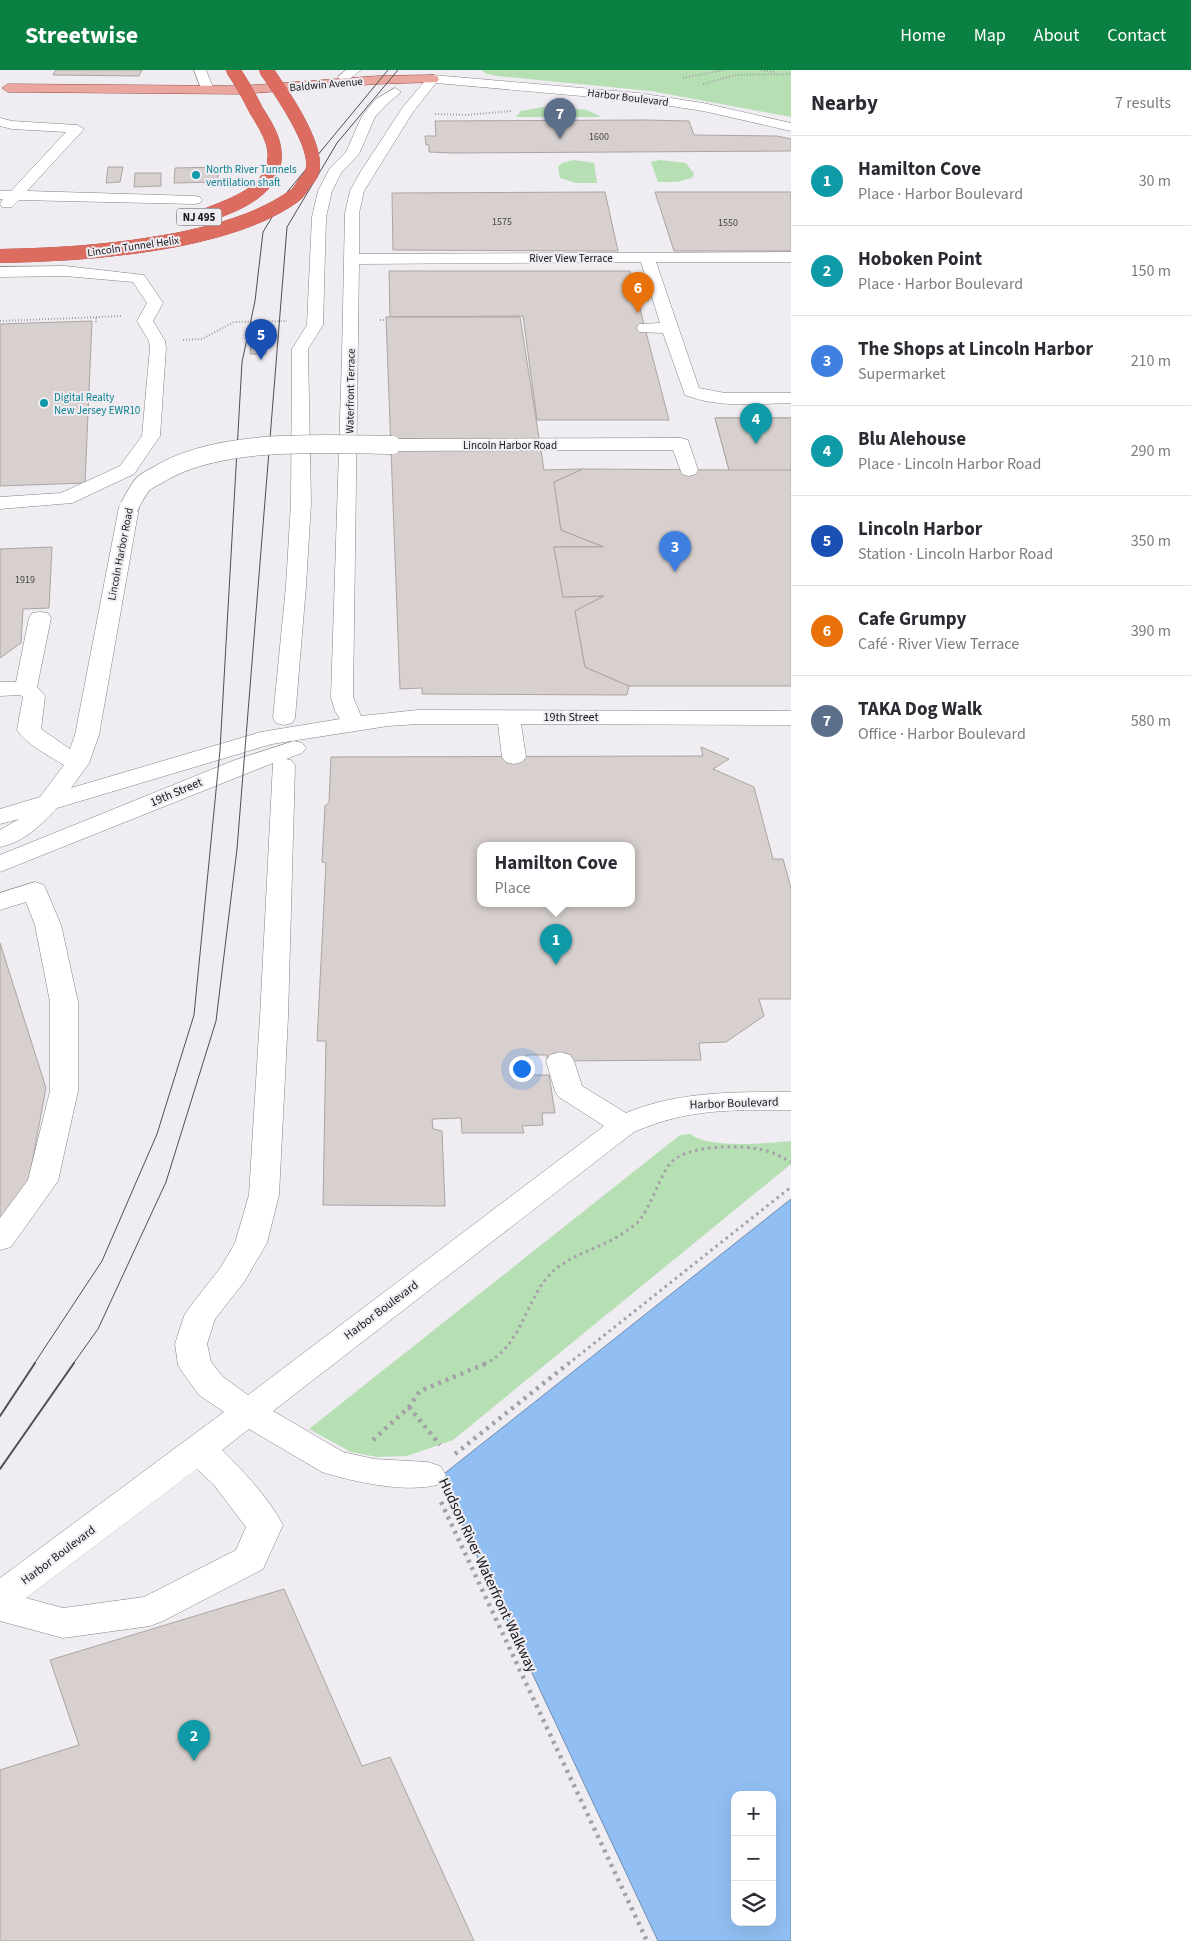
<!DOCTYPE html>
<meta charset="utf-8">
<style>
body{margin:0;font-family:"Source Sans 3",sans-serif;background:#f2f2f3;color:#2b2b33}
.controls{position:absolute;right:15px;bottom:15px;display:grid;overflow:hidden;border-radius:10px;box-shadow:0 5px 20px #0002}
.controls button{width:45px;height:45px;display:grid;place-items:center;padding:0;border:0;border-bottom:1px solid #e1e1e2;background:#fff;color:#2b2b33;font:25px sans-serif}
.you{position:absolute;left:521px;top:998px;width:18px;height:18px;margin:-12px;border:4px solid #fff;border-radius:50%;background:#1a73e8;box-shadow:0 0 0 8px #1a73e833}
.badge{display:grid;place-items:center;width:32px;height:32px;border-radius:50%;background:#0b8043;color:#fff;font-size:16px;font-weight:700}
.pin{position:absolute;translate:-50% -41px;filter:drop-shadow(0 1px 2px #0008)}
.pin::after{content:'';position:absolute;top:26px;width:18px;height:15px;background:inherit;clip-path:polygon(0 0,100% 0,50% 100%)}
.popup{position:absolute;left:477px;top:772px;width:158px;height:65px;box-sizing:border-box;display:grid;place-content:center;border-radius:10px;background:#fff;filter:drop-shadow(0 1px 4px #0005);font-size:16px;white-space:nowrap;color:#7c7c81}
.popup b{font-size:19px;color:#2b2b33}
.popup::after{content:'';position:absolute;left:50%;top:100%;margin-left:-10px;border:10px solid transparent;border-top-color:#fff}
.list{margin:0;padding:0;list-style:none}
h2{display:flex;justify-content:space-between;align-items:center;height:65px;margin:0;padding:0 20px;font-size:21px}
h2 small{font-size:16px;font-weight:400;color:#7c7c81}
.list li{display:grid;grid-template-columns:32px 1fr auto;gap:15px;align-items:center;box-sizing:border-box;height:90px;padding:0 20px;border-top:1px solid #e1e1e2}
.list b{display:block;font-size:19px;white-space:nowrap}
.list p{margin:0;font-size:16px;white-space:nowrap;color:#7c7c81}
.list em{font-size:16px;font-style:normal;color:#7c7c81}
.icon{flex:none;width:28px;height:28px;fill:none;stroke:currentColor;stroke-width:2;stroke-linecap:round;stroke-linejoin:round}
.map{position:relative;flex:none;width:791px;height:1871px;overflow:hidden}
header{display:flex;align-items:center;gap:30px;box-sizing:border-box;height:70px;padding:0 25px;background:#0b8043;color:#fff}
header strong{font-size:24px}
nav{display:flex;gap:28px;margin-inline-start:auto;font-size:18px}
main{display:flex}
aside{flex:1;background:#fff}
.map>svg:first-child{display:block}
</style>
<header>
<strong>Streetwise</strong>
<nav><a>Home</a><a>Map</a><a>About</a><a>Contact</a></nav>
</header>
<main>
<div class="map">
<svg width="791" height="1871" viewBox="0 0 791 1871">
<rect width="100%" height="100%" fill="#efecf2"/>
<!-- green -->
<g fill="#b6dfb4">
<polygon points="481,0 791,0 791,47 651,21 497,6 487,4"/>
<polygon points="549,36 587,40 601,47 516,47 521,41"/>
<polygon points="574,90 594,93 597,113 576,113 560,108 558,97 562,93"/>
<polygon points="660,90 686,93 694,104 692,108 677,112 658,112 651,92"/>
<path d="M 691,1064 C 707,1079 769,1073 791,1071 L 791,1094 L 453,1370 L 407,1386 L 377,1387 L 351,1382 L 309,1359 L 680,1065 Z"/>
</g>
<!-- water -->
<path fill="#91bff3" stroke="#6c8cb1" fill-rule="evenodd" d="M 791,1129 L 791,1871 L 658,1871 L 440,1407 ZM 735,1725 L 772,1725 L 772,1852 L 735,1852 Z"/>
<!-- building -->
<g fill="#d7d0ce" stroke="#aba5a2" fill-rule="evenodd">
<polygon points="56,0 142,0 139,6 53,5"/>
<polygon points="645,50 689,51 694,65 777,66 791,69 791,81 452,83 429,82 429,75 426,75 425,66 436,66 435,51"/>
<polygon points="108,97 123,97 120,112 106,113"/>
<polygon points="218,97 218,112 174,113 175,98"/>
<polygon points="135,103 161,103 161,116 134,117"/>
<polygon points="605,122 618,181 393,180 392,123"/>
<polygon points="655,122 791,122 791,181 674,181"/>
<polygon points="389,201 630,201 669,350 537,350 523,246 390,247"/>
<polygon points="386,247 520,247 544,400 583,399 554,412 561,460 604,477 554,477 563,527 604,526 575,541 585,597 629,616 627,625 422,624 422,618 400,619"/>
<polygon points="92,251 85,413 0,416 0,254"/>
<polygon points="252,264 268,264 266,284 250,284"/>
<polygon points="715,348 791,348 791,616 629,616 585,597 575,541 604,526 563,527 554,477 604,477 561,460 554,412 583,399 729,400"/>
<polygon points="715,348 791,348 791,400 729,400"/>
<polygon points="52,477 49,538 23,539 21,573 0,588 0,479"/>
<path d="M 701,677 L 729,689 L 713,699 L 754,717 L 773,789 L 783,789 L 791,818 L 791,929 L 759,929 L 764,946 L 726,972 L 699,973 L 701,990 L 547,991 L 547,985 L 526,985 L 528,1005 L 549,1005 L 555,1043 L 542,1043 L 543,1055 L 522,1056 L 524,1063 L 462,1063 L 461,1048 L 432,1049 L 433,1059 L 442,1061 L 445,1136 L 323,1135 L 326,971 L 317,971 L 326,793 L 322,792 L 325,736 L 329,732 L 331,687 L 703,686 ZM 481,776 L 631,776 L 631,834 L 481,834 Z"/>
<polygon points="0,873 46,1018 25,1131 0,1163"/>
<polygon points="284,1519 362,1696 390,1687 474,1871 0,1871 0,1700 79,1675 50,1590"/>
</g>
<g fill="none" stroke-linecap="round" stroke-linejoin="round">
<defs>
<g id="minor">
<polygon points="194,0 206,0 214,20 213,23 203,23"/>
<polygon points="346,0 361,0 348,10 340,10 338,7"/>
<path d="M 433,5 L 638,23 L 703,33 L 791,53 L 791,61 L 703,41 L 638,31 L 436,13 L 413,42 L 364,121 L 359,143 L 359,184 L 791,182 L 791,192 L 656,192 L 699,318 L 725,323 L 791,323 L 791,333 C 756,334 718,338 685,325 L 663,263 L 639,262 L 637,258 L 639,254 L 660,253 L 641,192 L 359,194 L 353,627 L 361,646 L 418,640 L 791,641 L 791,655 L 521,654 L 526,687 L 522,692 L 514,694 L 506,692 L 502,687 L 498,654 L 418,654 L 388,656 L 272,674 L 57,738 C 41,755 24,772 0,777 L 0,760 L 19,749 L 0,754 L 0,739 L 40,727 L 64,695 C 48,685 28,676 17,660 L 23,627 L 20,625 L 0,626 L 0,612 L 16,612 L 29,548 L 32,543 L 40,542 L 48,543 L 51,548 L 37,617 L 45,626 L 41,659 L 70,679 L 75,665 L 119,437 L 122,433 L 129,431 L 136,433 L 139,437 L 99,665 L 89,693 L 71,718 L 261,662 L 340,649 L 335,641 L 331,627 L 342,287 L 345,143 L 350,121 L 361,101 L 403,37 L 429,6 Z"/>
<polygon points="395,18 401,22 386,35 375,47 359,84 341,103 332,121 326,147 323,255 308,279 311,433 306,516 295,648 292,653 284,655 276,653 273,648 286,516 291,433 292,279 307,255 312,147 318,121 330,98 346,82 362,46 376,29"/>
<polygon points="0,48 12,51 77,55 84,59 27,121 195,126 200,127 202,130 200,133 195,134 19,130 12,137 2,137 0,134 3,129 0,129 0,121 11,121 66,62 12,59 0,56"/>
<polygon points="65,196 144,205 163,233 153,251 165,271 166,278 160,366 134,404 72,433 0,439 0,427 61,423 120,396 142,366 150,278 149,271 137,251 147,233 133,212 65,206 0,207 0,197"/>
<polygon points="681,368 688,370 698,400 696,404 689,406 682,404 673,380 392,381 385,379 383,375 385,371 392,369"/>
<path d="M 294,671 L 302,673 L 306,678 L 302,683 L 286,689 L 291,690 L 295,695 L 288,947 L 279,1125 L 267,1173 L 244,1212 L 215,1249 L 207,1274 L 211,1292 L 223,1307 L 248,1325 L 604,1056 L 559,1027 L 555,1021 L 546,991 L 550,985 L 560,982 L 570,985 L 574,991 L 582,1016 L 626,1043 C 679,1021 735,1022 791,1022 L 791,1040 C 733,1040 689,1038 634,1062 L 273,1341 L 343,1382 L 374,1389 L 428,1392 L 440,1396 L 446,1405 L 440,1414 C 408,1424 354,1412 322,1402 L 249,1359 L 222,1380 C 244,1402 268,1427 283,1455 L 263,1499 L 163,1551 L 150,1556 L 63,1568 L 0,1551 L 0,1508 L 224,1342 L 199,1325 L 183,1303 L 178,1295 L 175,1274 L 184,1246 L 189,1238 L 221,1197 L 235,1173 L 249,1125 L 260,947 L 273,693 L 0,802 L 0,785 L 235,690 ZM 197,1399 L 214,1415 L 246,1457 L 236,1480 L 144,1527 L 63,1538 L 26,1528 Z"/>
<polygon points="35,812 44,815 61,855 78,932 78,1021 58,1111 11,1177 0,1180 0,1148 28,1110 50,1021 50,932 35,855 26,832 0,840 0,823"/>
</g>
<polygon id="major" points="433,5 437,6 439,9 437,12 377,14 241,24 8,22 2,18 8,14 241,16 377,6"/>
</defs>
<!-- minor casing -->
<use href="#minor" stroke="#858287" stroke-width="1"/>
<!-- major casing -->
<use href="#major" stroke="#974e47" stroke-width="1"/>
<!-- path-far2 -->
<g stroke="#a3a1a5" stroke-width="2" stroke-dasharray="1 2" stroke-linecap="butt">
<polyline points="761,0 775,2"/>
<polyline points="683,8 724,0"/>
<polyline points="703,14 735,5 791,4"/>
<polyline points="435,44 467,45 511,41"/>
<polyline points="96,248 96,254"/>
<polyline points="380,250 386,250"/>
<polyline points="0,251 122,246"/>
<polyline points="183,270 202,269 234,252 287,251"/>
</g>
<!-- path-far1 -->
<g stroke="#a3a1a5" stroke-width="3" stroke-dasharray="2.5 4" stroke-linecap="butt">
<path d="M 484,1294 C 518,1280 525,1236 545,1210 C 566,1183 601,1180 626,1161 C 630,1158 635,1155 638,1152 C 650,1139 658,1110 669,1095 C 683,1074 745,1074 767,1081 C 775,1083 783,1088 791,1092"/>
<polyline points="568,1294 791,1117"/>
</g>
<!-- path -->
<g stroke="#a3a1a5" stroke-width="4.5" stroke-dasharray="3 5" stroke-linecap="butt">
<polyline points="409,1337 440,1375"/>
<polyline points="373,1370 409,1337 420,1321 487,1293"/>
<polyline points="455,1384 569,1293"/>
<polyline points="441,1432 647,1871"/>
</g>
<!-- minor -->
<use href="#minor" fill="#fff" fill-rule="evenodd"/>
<!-- major -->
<use href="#major" fill="#eaa7a0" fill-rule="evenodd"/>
<!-- tram-far1 -->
<g stroke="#504f52" stroke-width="1">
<polyline points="34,1294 102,1191 157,1064 194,945 220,680 242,292 255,231 263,162 288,121 388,0"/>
<polyline points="73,1294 98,1259 166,1112 216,951 237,779 287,157 337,73 398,0"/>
</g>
<!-- tram -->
<g stroke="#504f52" stroke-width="2">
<polyline points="0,1346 35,1293"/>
<polyline points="0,1399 74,1293"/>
</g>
<defs>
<path id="minor-bridge" d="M 129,437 C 133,430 137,421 143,414 C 146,411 152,408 156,406 C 216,367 322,374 392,375"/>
<g id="highway-bridge">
<path d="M 204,146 C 235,135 281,119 274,78 C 272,65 263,51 256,40 C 249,26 242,13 233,0"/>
<path d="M 0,186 C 82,185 227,175 294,126 C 299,123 302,116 306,111 C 308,109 311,105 312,102 C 320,77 280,20 266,0"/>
</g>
</defs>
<!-- minor-bridge casing -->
<use href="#minor-bridge" stroke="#858287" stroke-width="19" stroke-linecap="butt"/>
<!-- highway-bridge casing -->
<use href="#highway-bridge" stroke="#974e47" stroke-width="14" stroke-linecap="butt"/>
<!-- minor-bridge -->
<use href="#minor-bridge" stroke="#fff" stroke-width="18"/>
<!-- highway-bridge -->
<use href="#highway-bridge" stroke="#dc6c60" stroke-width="14"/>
</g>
<!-- markers -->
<g fill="#0f9aa8" stroke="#efecf2" stroke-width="2">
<circle cx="196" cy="105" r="5"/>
<circle cx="44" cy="333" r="5"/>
</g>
<g text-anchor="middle" stroke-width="4" stroke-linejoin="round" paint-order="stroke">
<!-- number labels -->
<g font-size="10" fill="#474446">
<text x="599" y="70">1600</text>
<text x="502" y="155">1575</text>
<text x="728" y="156">1550</text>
<text x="25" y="513">1919</text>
</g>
<!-- far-street labels -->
<g font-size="11" fill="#171618" stroke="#efecf2">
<text transform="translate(326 14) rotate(-5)" y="4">Baldwin Avenue</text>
<text transform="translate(628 27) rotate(7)" y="4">Harbor Boulevard</text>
<text transform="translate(133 176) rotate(-8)" y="4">Lincoln Tunnel Helix</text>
<text x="571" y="192">River View Terrace</text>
<text transform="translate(350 321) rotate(-89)" y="4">Waterfront Terrace</text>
<text x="510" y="379">Lincoln Harbor Road</text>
<text transform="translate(120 484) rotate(-79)" y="4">Lincoln Harbor Road</text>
</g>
<!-- far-culture labels -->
<g font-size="11" fill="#0d838f" stroke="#efecf2" text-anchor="start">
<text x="206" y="103">North River Tunnels<tspan x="206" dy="13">ventilation shaft</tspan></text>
<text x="54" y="331">Digital Realty<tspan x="54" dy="13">New Jersey EWR10</tspan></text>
</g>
<!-- shield labels -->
<rect fill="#efecf2" stroke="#585659" stroke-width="1" x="176.5" y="138.5" width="45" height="17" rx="4"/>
<g font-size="11" font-weight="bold" fill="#171618">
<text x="199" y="151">NJ 495</text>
</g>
<!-- street labels -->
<g font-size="12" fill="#171618" stroke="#efecf2">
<text x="571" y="651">19th Street</text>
<text transform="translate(176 722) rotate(-23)" y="4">19th Street</text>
<text transform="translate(734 1033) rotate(-2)" y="4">Harbor Boulevard</text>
<text transform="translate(381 1240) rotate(-37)" y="4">Harbor Boulevard</text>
<text transform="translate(58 1485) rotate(-37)" y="4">Harbor Boulevard</text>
</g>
<!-- near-street labels -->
<g font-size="15" fill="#171618" stroke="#efecf2">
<text transform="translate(488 1505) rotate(65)" y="5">Hudson River Waterfront Walkway</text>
</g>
</g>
</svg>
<div class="controls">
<button>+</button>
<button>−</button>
<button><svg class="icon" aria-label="layers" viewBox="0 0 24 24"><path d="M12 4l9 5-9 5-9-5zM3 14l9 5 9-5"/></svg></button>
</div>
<div class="you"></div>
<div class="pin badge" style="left:556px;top:895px;background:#0f9aa8">1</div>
<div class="popup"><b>Hamilton Cove</b>Place</div>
<div class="pin badge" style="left:194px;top:1691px;background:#0f9aa8">2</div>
<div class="pin badge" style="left:675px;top:502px;background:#3f7fe0">3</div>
<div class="pin badge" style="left:756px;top:374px;background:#0f9aa8">4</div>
<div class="pin badge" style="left:261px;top:290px;background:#1a4fb4">5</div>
<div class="pin badge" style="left:638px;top:243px;background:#e8710a">6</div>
<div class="pin badge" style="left:560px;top:69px;background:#5c6f8a">7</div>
</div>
<aside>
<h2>Nearby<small>7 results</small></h2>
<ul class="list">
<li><span class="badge" style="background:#0f9aa8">1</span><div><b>Hamilton Cove</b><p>Place · Harbor Boulevard</p></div><em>30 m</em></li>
<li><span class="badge" style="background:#0f9aa8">2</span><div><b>Hoboken Point</b><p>Place · Harbor Boulevard</p></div><em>150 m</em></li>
<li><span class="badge" style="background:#3f7fe0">3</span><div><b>The Shops at Lincoln Harbor</b><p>Supermarket</p></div><em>210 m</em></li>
<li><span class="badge" style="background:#0f9aa8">4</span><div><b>Blu Alehouse</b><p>Place · Lincoln Harbor Road</p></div><em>290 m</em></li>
<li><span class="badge" style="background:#1a4fb4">5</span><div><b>Lincoln Harbor</b><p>Station · Lincoln Harbor Road</p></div><em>350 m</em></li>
<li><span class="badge" style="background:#e8710a">6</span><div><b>Cafe Grumpy</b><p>Café · River View Terrace</p></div><em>390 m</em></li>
<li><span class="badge" style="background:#5c6f8a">7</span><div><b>TAKA Dog Walk</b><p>Office · Harbor Boulevard</p></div><em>580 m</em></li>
</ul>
</aside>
</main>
